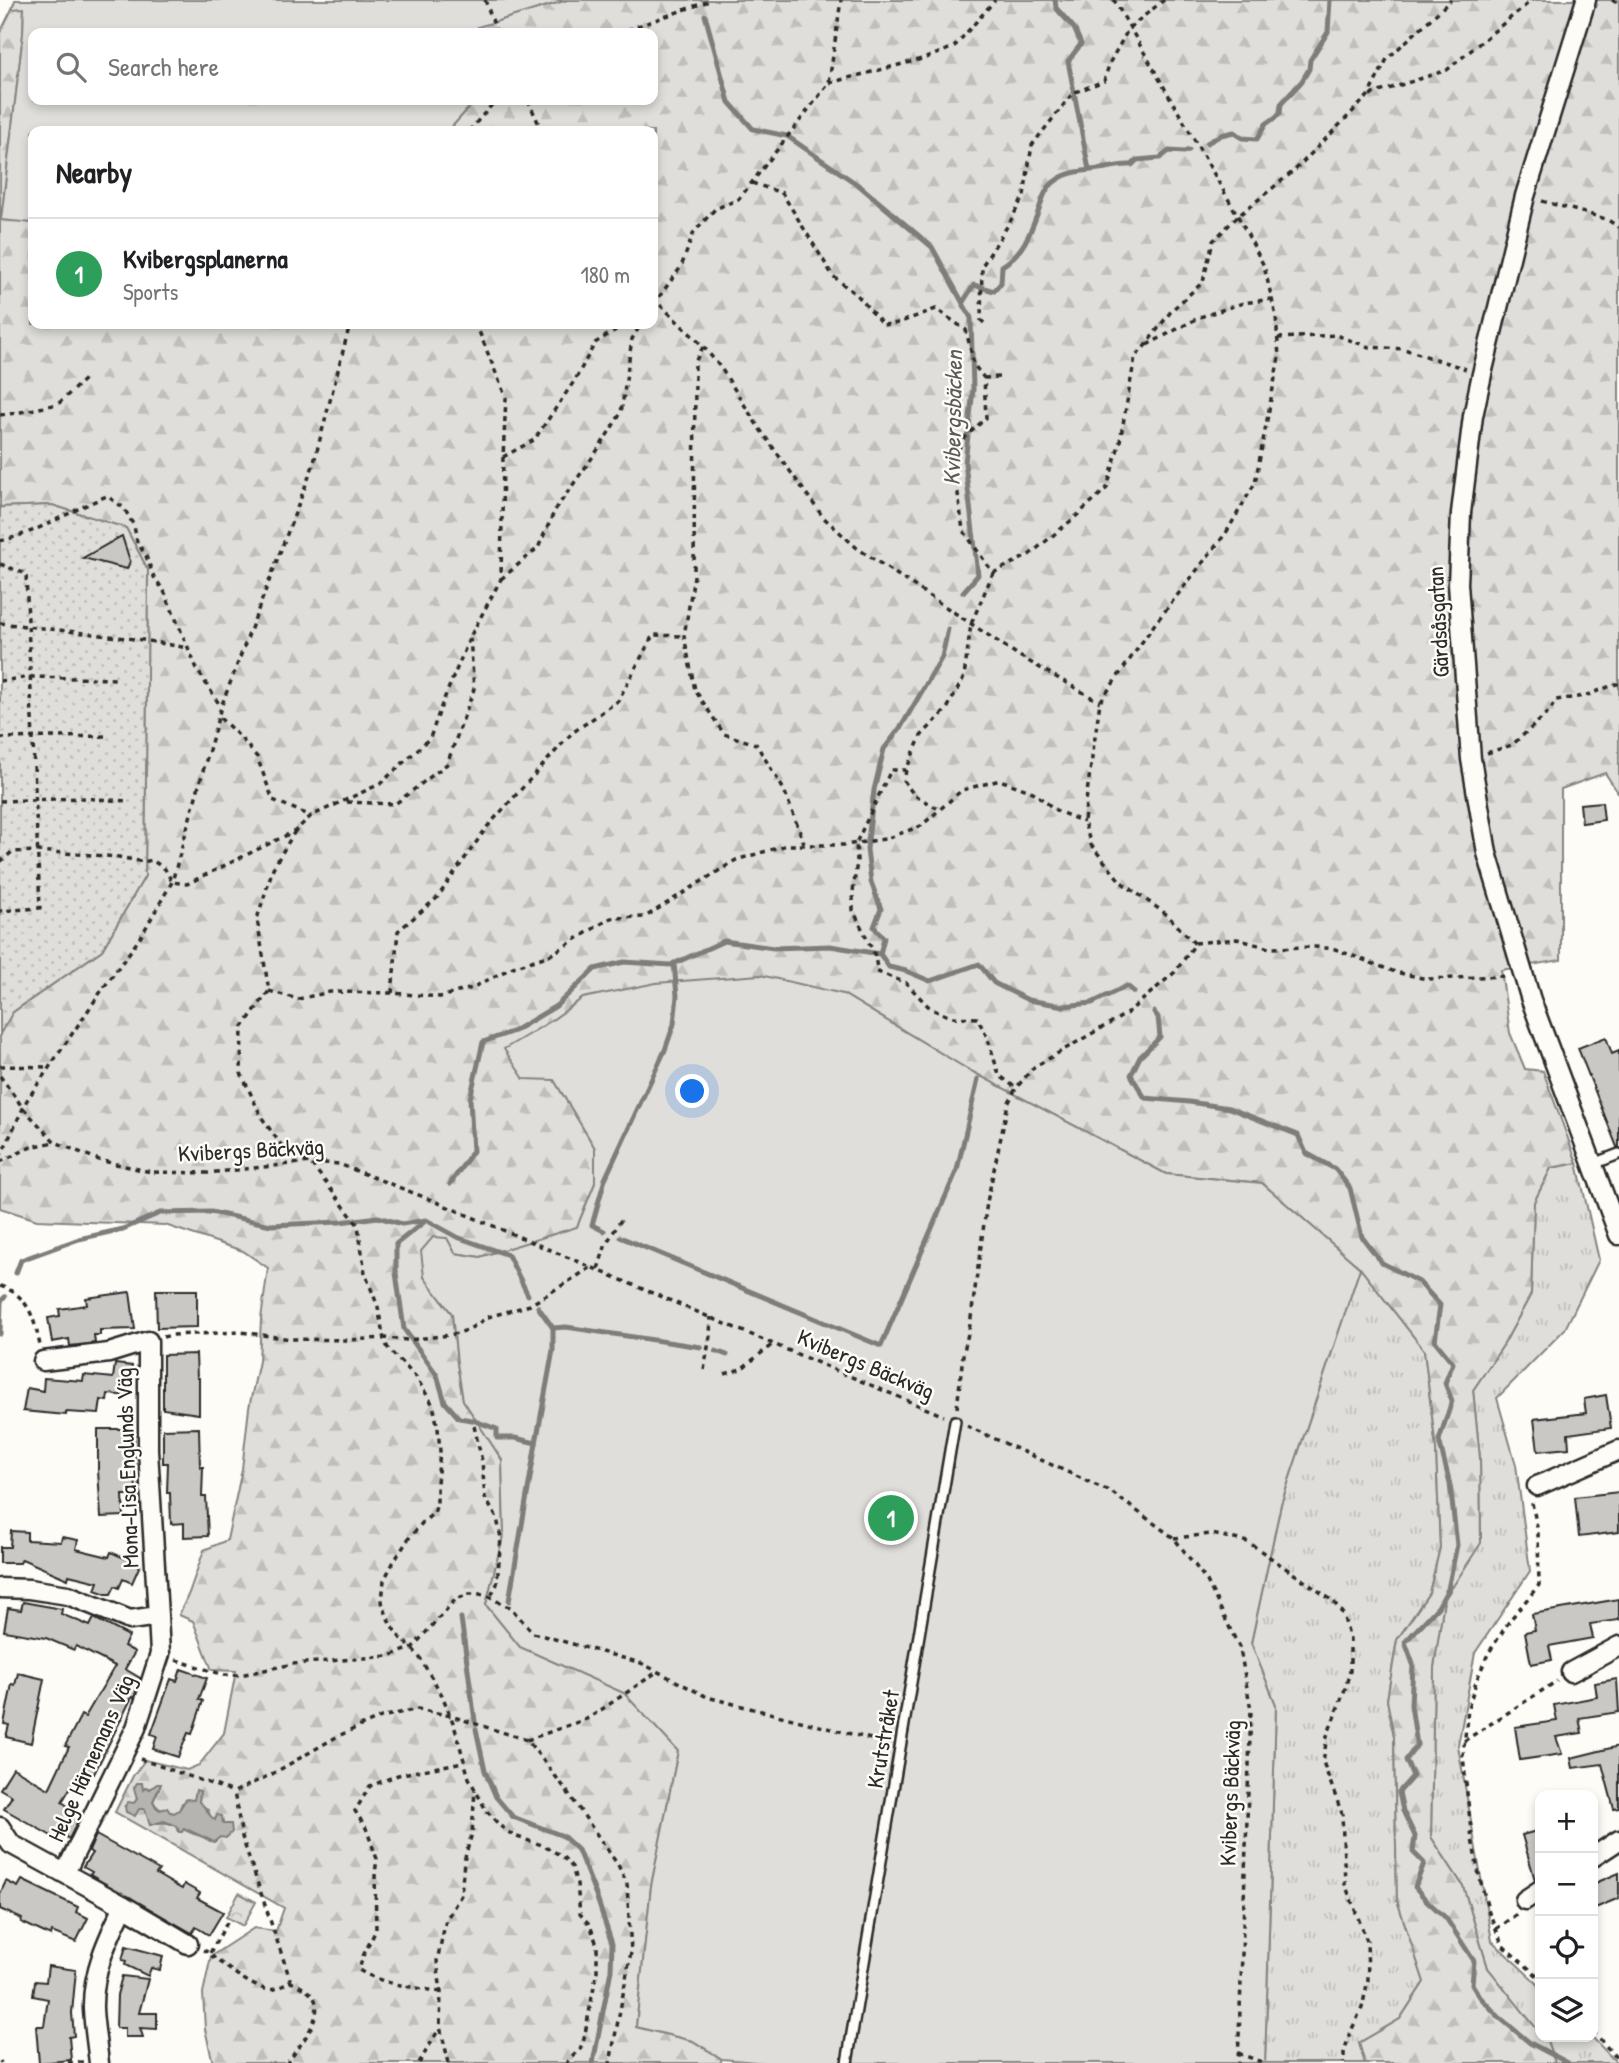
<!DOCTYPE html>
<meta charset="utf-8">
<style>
body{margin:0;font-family:"Patrick Hand",sans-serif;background:#f6f6f6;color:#202124}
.controls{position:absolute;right:21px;bottom:21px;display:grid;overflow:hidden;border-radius:14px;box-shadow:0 4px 10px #0003}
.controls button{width:63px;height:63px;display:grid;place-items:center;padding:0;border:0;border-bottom:2px solid #e0e0e0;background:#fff;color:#202124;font:35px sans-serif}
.you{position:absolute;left:693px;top:1092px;width:24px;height:24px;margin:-18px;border:5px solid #fff;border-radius:50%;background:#1a73e8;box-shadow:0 0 0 10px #1a73e833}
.badge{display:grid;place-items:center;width:46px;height:46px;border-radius:50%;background:#d93025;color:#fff;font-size:23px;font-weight:700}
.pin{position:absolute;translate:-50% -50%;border:4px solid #fff;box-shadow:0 2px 7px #0006}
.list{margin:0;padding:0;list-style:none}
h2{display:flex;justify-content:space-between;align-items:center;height:91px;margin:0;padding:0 28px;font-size:30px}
h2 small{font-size:23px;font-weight:400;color:#757577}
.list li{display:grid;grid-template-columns:46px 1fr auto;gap:21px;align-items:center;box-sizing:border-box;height:112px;padding:0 28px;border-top:2px solid #e0e0e0}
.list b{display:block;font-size:26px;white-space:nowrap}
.list p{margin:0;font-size:23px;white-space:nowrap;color:#757577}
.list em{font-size:23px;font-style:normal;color:#757577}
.icon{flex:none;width:38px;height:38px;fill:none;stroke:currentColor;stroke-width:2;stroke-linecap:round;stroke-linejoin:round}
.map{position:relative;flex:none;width:1619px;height:2063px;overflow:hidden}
.search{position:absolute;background:#fff;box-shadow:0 4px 10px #0003;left:28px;top:28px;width:630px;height:77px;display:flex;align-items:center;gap:18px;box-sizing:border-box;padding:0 24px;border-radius:14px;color:#757577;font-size:26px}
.panel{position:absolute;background:#fff;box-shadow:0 4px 10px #0003;left:28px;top:126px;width:630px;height:203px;border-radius:14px}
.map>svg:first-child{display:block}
</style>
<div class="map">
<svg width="1619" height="2063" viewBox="0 0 1619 2063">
<defs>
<pattern id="grass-tufts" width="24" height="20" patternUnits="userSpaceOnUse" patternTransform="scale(1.75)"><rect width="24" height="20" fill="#dfdeda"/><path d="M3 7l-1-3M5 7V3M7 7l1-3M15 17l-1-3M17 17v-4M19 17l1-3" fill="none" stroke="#c0bfbb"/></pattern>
<pattern id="forest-firs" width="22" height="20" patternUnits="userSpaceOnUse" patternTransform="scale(1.75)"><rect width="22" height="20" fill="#dfdeda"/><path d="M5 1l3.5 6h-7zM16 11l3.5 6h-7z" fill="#c0bfbb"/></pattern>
<pattern id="park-crowns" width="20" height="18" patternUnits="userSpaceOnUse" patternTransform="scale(1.75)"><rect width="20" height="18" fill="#dfdeda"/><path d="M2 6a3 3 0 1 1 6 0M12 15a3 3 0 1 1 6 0" fill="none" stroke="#c0bfbb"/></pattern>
<pattern id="garden-dots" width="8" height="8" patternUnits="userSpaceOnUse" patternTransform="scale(1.75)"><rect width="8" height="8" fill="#dfdeda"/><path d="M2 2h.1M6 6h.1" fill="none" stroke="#c0bfbb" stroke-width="1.8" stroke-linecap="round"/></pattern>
</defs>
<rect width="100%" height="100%" fill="#fdfcf7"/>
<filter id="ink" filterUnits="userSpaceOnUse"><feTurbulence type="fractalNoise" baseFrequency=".0143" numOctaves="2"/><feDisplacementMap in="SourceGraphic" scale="14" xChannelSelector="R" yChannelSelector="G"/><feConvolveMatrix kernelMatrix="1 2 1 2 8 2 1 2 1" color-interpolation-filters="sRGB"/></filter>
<g filter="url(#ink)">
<!-- grass -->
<g fill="url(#grass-tufts)" stroke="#858482" stroke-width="2">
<polygon points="1577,1163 1599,1260 1565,1329 1497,1398 1516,1465 1530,1571 1475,1653 1458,1746 1492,1941 1540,1986 1540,2033 1488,1968 1463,1886 1431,1837 1434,1667 1444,1600 1481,1542 1480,1458 1473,1390 1504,1344 1531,1294 1534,1202 1551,1168"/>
<polygon points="1360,1268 1424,1350 1436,1449 1440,1548 1429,1593 1397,1640 1387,1700 1394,1736 1397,1900 1424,1982 1400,2019 1359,2043 1365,2063 1265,2063 1276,1705 1251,1643 1281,1504"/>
<polygon points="1543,2037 1592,2037 1617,2063 1555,2063 1547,2042"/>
</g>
<!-- forest -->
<path fill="url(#forest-firs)" stroke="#858482" stroke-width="2" fill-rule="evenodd" d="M 567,0 L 1619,0 L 1619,794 L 1605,773 L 1561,789 L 1561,960 L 1501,970 L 1510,1033 L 1525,1069 L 1543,1071 L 1577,1163 L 1551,1168 L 1534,1202 L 1531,1294 L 1504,1344 L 1473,1390 L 1480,1458 L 1481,1543 L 1444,1600 L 1434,1667 L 1431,1837 L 1463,1886 L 1488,1968 L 1540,2033 L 1540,2037 L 1543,2037 L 1547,2041 L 1555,2063 L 1365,2063 L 1359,2043 L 1400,2019 L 1424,1982 L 1397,1900 L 1394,1736 L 1387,1700 L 1397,1640 L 1429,1593 L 1440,1548 L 1436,1449 L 1424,1350 L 1360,1268 L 1262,1183 L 1166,1174 L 967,1069 L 843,994 L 583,998 L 551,1021 L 554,1080 L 595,1148 L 595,1183 L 577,1227 L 480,1257 L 455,1253 L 424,1277 L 452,1314 L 457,1363 L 463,1400 L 502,1460 L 504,1532 L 486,1605 L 520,1647 L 624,1693 L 678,1751 L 651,1886 L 636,2027 L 693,2041 L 722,2059 L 720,2063 L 213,2063 L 205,2029 L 203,1993 L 211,1956 L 254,1928 L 276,1931 L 284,1908 L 115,1812 L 133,1776 L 145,1760 L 187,1770 L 199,1765 L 224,1733 L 236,1671 L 212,1670 L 193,1621 L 179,1615 L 189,1593 L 204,1550 L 227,1540 L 242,1469 L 249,1408 L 259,1361 L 261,1319 L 268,1268 L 243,1251 L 165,1225 L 37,1220 L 0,1208 L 0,1032 L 9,1015 L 102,950 L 145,876 L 148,570 L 126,528 L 52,505 L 0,507 L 0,33 L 12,9 L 24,7 L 23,34 L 1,219 L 33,223 L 33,324 L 653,324 L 653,131 L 448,131 L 476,100 L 653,100 L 653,33 L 480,33 L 477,27 ZM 152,1787 L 160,1787 L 153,1801 C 158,1811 165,1811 174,1813 L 179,1811 L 182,1803 L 194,1800 L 200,1791 L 199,1802 L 208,1810 L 211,1818 L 222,1820 L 223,1824 L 210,1841 C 204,1836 201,1836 194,1834 C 177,1828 169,1818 150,1825 L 145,1808 L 139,1809 L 125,1806 L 128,1803 L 134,1803 L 137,1799 L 134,1788 L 143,1790 L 150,1790 Z"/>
<!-- park -->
<polygon fill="url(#park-crowns)" stroke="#858482" stroke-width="2" points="239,1893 256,1902 243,1926 226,1917"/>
<!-- garden -->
<polygon fill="url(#garden-dots)" stroke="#858482" stroke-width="2" points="52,505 126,528 148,570 145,876 102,950 13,1012 0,1034 0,507"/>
<!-- pitch -->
<g fill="#dfdeda" stroke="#858482" stroke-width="2">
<polygon points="15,0 567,0 478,27 480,33 33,33 33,100 476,100 448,131 33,131 33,223 1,220 23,34 24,8 12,9"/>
<polygon points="760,975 843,994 967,1069 1166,1174 1262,1183 1360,1268 1281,1504 1251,1643 1276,1705 1265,2063 767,2063 722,2059 693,2041 636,2027 651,1886 678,1751 624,1693 520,1647 486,1605 504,1532 502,1460 463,1400 457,1363 452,1314 424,1277 421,1251 433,1237 447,1238 455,1253 480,1257 577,1227 595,1183 595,1148 554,1080 524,1079 504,1049 551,1021 583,998 656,983"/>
</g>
<!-- water -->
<path fill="#b5b4b1" stroke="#7e7d7b" stroke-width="2" d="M 137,1783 L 142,1783 L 143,1790 L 146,1787 L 150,1789 L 157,1784 L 161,1784 L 153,1801 L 156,1807 L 160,1810 L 167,1808 L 170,1812 L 174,1813 L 179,1810 L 186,1799 L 194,1800 L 196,1790 L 200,1791 L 199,1802 C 206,1806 208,1816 215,1820 L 217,1815 L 222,1816 L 223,1824 L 231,1824 L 232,1832 L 226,1838 L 220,1837 L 214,1842 L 184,1828 L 182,1832 L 179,1832 L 177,1826 L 164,1821 L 150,1825 L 145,1809 L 139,1809 L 135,1816 L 126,1812 L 125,1806 L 128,1802 L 134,1803 L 137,1799 L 134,1788 Z"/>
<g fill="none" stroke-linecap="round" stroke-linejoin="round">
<!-- stream -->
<g stroke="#7e7d7b" stroke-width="5">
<polyline points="1055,0 1056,8 1074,28 1081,44 1068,61 1089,170"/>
<polyline points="705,15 729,102 753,129 787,136 861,187 932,247 971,318 973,389 965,463 978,575 963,592"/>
<polyline points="1207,143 1221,135 1234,132 1242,138 1257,139 1266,124 1280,114 1281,104 1302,81 1309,69 1310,60 1328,32 1330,0"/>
<path d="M 963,302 L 974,285 L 994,291 L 1001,283 L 1002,266 C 1023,253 1030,234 1038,212 C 1043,199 1044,188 1057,180 C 1069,171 1085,171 1099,169 C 1112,168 1118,164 1132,165 L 1137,160 L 1160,158 L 1169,151 L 1184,152 L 1189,150"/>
<polyline points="948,629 942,657 901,727 884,749 874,790 867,849 871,882 881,909 874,927 884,938 880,954 889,967 906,971 930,981 979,964 994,983 1028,1000 1064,1006 1092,1003 1127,986 1134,992"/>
<polyline points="1154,1012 1158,1017 1160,1037 1140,1057 1131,1075 1145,1098 1189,1102 1229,1108 1298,1135 1306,1153 1335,1169 1350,1188 1362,1237 1382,1263 1419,1282 1440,1305 1435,1341 1453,1363 1445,1383 1452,1401 1439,1440 1450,1484 1457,1545 1448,1589 1438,1607 1405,1642 1413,1664 1411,1705 1417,1745 1406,1760 1413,1776 1399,1792 1403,1811 1415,1836 1413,1852 1424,1863 1415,1887 1426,1900 1446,1918 1474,1961 1472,1984 1480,1997 1499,2017 1530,2043 1568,2063"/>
<polyline points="450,1184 473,1151 470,1099 483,1042 514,1031 556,1006 595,969 624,962 671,965 724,941 774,948 830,946 880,954"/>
<polyline points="424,1222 396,1244 396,1273 404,1329 437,1375 445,1402 459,1418 472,1420 497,1429 497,1438 515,1438 536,1443 509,1601"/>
<polyline points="604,1231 592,1225 605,1179 665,1050 674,1024 677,996 674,963"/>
<polyline points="620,1237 881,1346 957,1170 978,1079"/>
<polyline points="16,1273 21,1260 79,1239 123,1229 160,1213 211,1212 271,1225 340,1222 378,1217 402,1224 426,1220 457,1237 508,1255 528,1295"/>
<polyline points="553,1328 566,1327 701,1347"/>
<polyline points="0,1334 1,1301 5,1297"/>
<polyline points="716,1351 727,1355"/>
<polyline points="536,1443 553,1350 553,1328 538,1307"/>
<polyline points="461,1618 475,1721"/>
<polyline points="476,1729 485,1771 496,1797 513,1817 563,1836 578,1850 596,1895 612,1944 611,1970 593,2063"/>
</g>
</g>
<!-- building -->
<g fill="#c9c8c4" stroke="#2b2b2b" stroke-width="2">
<polygon points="122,536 130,561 127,569 83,558"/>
<polygon points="1602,802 1604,820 1582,823 1580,804"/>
<polygon points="1606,1037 1612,1054 1619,1051 1619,1147 1617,1147 1578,1048"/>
<polygon points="156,1290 197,1290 197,1327 157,1328"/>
<polygon points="130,1292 135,1329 100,1330 100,1335 94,1335 95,1343 70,1346 69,1339 52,1342 48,1318 60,1316 59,1309 87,1305 86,1298"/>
<polygon points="196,1354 197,1378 199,1378 199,1414 163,1409 163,1355"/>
<polygon points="115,1364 132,1366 129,1396 108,1394 107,1401 101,1400 99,1414 66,1412 66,1415 23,1411 27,1388 43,1391 44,1378 83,1381 84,1375 113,1378"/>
<polygon points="1606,1395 1611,1428 1568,1434 1569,1448 1538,1451 1534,1419 1586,1413 1584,1399"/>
<polygon points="199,1428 200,1467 203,1467 202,1497 206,1497 208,1536 184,1537 184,1523 171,1524 170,1493 167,1493 168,1463 163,1463 163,1429"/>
<polygon points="98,1429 134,1429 136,1495 123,1495 124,1516 101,1517 98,1471"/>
<polygon points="1619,1492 1619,1532 1579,1537 1575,1497"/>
<polygon points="11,1531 27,1532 27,1540 61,1542 62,1537 78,1540 76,1549 109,1557 111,1552 140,1565 132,1583 123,1579 119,1588 115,1586 111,1594 106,1594 95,1590 98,1582 69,1575 68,1579 22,1559 20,1563 0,1563 0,1547 10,1547"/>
<polygon points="1619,1599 1619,1620 1590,1624 1593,1638 1549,1646 1552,1660 1531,1664 1525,1632 1535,1630 1532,1614"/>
<polygon points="23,1602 62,1609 61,1614 90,1626 94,1618 129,1636 124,1646 135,1652 125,1669 140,1678 134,1698 132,1697 94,1774 88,1771 82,1781 76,1778 62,1802 81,1815 69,1839 59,1832 55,1838 4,1809 12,1796 0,1789 13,1768 49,1789 69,1747 65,1746 81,1715 85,1717 115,1666 76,1646 74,1650 46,1638 4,1631 8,1608 21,1610"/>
<polygon points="181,1669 207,1678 199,1699 203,1701 192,1734 188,1733 178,1757 153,1749 157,1736 151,1734 171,1679 177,1681"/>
<polygon points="18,1673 44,1679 31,1743 6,1737 9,1725 4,1724 12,1684 15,1685"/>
<polygon points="1617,1679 1619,1712 1579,1718 1582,1733 1556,1737 1562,1754 1520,1760 1515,1727 1557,1721 1554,1705 1597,1697 1595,1683"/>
<polygon points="1619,1746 1619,1808 1614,1809 1602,1764 1573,1768 1571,1758"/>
<polygon points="1540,1830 1540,1879 1535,1880 1522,1835"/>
<polygon points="96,1835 159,1870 156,1874 182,1889 184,1884 200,1893 197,1898 223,1912 209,1935 196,1927 192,1933 90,1875 92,1872 83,1867 92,1853 89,1851"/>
<polygon points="1619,1873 1619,1898 1593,1909 1593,1884"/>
<polygon points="22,1880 78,1907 76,1912 88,1918 76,1942 52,1932 51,1936 21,1922 22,1919 0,1909 0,1894 6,1881 18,1887"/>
<polygon points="126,1946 163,1956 160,1970 151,1968 148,1976 125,1965 126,1961 122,1960"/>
<polygon points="48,1966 76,1970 72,2013 74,2036 69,2037 71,2060 39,2063 36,2026 44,2026 48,1999 33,1996 35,1981 46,1982"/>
<polygon points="122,1976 148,1979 139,2013 157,2013 157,2029 140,2028 143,2037 125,2037 125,2028 116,2028 117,1995"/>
</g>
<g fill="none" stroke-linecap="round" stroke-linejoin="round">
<defs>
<g id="lane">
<polyline points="1593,1164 1619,1154"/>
<polyline points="847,2063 955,1421"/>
</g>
<g id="street">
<polyline points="1586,0 1525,196 1482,374 1473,416 1461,513 1458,584 1471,759 1487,853 1531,1000 1619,1235"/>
<polyline points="43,1361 109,1353 148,1341 148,1450 158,1616"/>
<polyline points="1537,1486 1619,1450"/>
<polyline points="0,1588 29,1589 68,1595 130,1620 158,1616 160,1654 136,1728 65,1873"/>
<polyline points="1571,1672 1619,1646"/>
<polyline points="0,1827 11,1844 124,1906 188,1944"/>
<polyline points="1593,1857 1619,1840"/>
<polyline points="1525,1900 1540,1890"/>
<path d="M 99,2063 C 97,2045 94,2027 93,2009 C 92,1972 108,1938 124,1906"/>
</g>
</defs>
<!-- lane casing -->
<use href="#lane" stroke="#2b2b2b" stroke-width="14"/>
<!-- street casing -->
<use href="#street" stroke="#2b2b2b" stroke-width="23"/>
<!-- path -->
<g stroke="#2b2b2b" stroke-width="3.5" stroke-dasharray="5 5" stroke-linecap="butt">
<polyline points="485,0 497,33"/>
<polyline points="1612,0 1619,4"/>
<polyline points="618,33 712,0"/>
<polyline points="829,83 926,58 954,47 995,0"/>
<polyline points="1370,95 1447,70 1532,0"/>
<polyline points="528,100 542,131"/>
<polyline points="469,131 496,100"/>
<polyline points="752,183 782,193 833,276 859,297 883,325 898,323 936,309 966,330 974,365 984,378 986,418 962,440 954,465 963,530 993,573 971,624 964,677 947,709 921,736 906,770 891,770 856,843 857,861 853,892 853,910 874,953 878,972 906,983 931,1009 951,1017 977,1018 987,1036 999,1075 1016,1088"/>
<polyline points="1542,201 1606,219 1619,227"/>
<polyline points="653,298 703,346 721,368 759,428 823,517 857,548 1021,657 1100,702"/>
<polyline points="653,305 681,267 694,232 715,209 739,199 829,83 841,0"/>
<polyline points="984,323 981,320 982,266 1010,222 1024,195 1032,145 1073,93 1104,81 1110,62 1129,28 1164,0"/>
<polyline points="1278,338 1336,335 1369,347 1404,349 1466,369"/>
<polyline points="1147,345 1200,317 1243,303 1272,299"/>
<polyline points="703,347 695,362 694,576 684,636 695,690 724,734 756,744 784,790 804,843"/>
<polyline points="984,378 999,377"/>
<polyline points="0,415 16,413 58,404 86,378"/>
<polyline points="503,457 534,440 575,380 595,343 625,324"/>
<path d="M 0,541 C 38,533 71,510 107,496 L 124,508 L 134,526 L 137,542 L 146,556 L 154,577 L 164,591 L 198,671 L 221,707"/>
<polyline points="0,564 26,574 40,908 0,911"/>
<polyline points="993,573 1029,555 1073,519 1107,488 1120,441 1135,357 1145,346 1172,310 1203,282 1213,241 1238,216 1295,170 1368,96 1387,59 1451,0"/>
<polyline points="501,579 538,548 555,510 599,448 621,413 632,339 641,324"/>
<polyline points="0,623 143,640 188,648"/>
<polyline points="0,681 31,677 115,679"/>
<polyline points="220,718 239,736 257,757 273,800 311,816"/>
<polyline points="0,738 108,736"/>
<polyline points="1487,753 1512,745 1549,712 1556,700 1585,696 1616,684 1619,684"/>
<polyline points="906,770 904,781 914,795 940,810"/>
<polyline points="0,801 81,798 127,801"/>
<polyline points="347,802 395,804 447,764 474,689 470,638"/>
<polyline points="295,831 273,868 257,919 269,991 242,1028 241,1073 262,1118 284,1149 310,1162 358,1225 365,1273 378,1307 384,1340 389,1350 416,1377 433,1405 438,1428 440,1451 437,1483 437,1504 434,1513 423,1522 409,1538 393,1563 384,1580 382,1602 390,1624 401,1639 412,1648 420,1658 442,1695 454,1725 469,1778 486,1810 500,1826 514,1836 542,1845 562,1856 572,1867 577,1884 580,1914 590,1925 597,1945 597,1971 584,2039 580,2049 566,2063"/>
<polyline points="0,862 12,852 37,851 119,857 143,862 152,860 165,869 172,882 187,884 295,831 311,816 380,784 430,738 442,704 470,637 501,579 503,457 506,398 476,324"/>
<polyline points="1195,943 1237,939 1269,948 1315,947 1335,949 1395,972 1427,979 1506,976"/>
<polyline points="269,991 298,999 330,992 392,993 440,997 472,988 513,967 550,955 611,918 645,917 736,860 787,845 845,845 885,839 921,826 962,790 1000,780 1033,792 1057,811 1084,822"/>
<polyline points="392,993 398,931 437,898 487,827 572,733 618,701 653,635 684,636"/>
<polyline points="0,1066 49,1067"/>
<polyline points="0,1076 23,1108 55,1142 99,1160 151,1172 208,1173 310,1162 339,1164 434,1201 944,1416"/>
<polyline points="0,1157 27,1100 102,990 140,938 172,882 221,707 313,466 350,324"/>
<polyline points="0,1162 31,1147 54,1142"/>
<polyline points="598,1269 606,1244 621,1220"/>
<path d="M 0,1286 C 29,1295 34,1319 40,1345"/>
<polyline points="163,1337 172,1335 241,1332 291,1339 349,1340 385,1338 408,1340 450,1335 468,1330 488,1317 530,1305 592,1267"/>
<polyline points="704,1370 710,1336 711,1317"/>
<polyline points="725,1374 741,1369 773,1344"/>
<polyline points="957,1408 963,1355 970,1325 987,1202 1008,1104 1016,1088 1034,1067 1126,1014 1175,972 1195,944 1166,914 1121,882 1091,845 1084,822 1087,793 1100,702 1154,625 1226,533 1255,483 1279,357 1276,316 1264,266 1238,216 1114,0"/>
<polyline points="474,1426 482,1461 485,1498 497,1518 501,1538 497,1584 491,1596"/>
<polyline points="967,1426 1111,1492 1174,1538 1207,1581 1240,1649 1251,1710 1238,2063"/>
<polyline points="1532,1503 1538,1532 1539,1585 1510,1620 1488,1654 1477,1679 1468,1708 1463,1756 1472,1839 1479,1875 1489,1912 1503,1946 1540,1978"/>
<polyline points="1174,1538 1212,1534 1248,1542 1333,1601 1343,1614 1350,1640 1350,1671 1344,1692 1327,1736 1323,1762 1342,1814 1345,1884 1367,1941 1368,1980 1362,2008 1350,2033 1344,2052 1344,2063"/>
<polyline points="176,1660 224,1675 240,1675 293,1664 389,1656 412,1648 455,1600 468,1594 480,1594 491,1597 503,1605 510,1607 533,1633 641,1663 707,1697 890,1744"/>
<polyline points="527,1740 589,1718 657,1672"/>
<polyline points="1464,1741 1557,1681"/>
<polyline points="140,1759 234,1792"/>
<polyline points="1496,1929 1518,1913"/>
<path d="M 203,1950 L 210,1953 L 215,1959 C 229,1968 258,1994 275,1989 C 281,1987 285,1984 291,1982 C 299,1986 309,1990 314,1998 C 325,2017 298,2048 287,2063"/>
<polyline points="210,1953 229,1919"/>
<polyline points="291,1982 242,1837 234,1792 274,1773 338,1736 381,1717 418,1709 451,1716 527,1740 564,1787 618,1865 627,1884 631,1952 610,2063"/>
<path d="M 441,1992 C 414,1987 383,1985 359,1970 L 363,1956 L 376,1930 L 375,1873 L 377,1859 L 366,1828 L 355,1811 L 370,1786 L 398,1775 L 463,1762"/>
<polyline points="1593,2031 1619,2061"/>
<polyline points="1238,2053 1264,2063"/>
<polyline points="0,2061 1,2063"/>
<polyline points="68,2063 83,2062"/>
<polyline points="419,2063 439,2029"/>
<polyline points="449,2063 440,2027 441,1992 437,1961 446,1920 461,1895 464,1861 472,1833 475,1790"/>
</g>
<!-- lane -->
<use href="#lane" stroke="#fdfcf7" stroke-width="9"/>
<!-- street -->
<use href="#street" stroke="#fdfcf7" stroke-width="18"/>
</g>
</g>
<g text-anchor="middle" stroke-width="5" stroke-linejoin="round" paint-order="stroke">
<!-- street labels -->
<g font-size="23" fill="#2b2b2b" stroke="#fdfcf7">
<text transform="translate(1438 622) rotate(-93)" y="8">Gärdsåsgatan</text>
<text transform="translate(251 1150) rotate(-3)" y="8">Kvibergs Bäckväg</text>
<text transform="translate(866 1364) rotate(23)" y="8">Kvibergs Bäckväg</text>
<text transform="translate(127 1468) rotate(-92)" y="8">Mona-Lisa Englunds Väg</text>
<text transform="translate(883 1739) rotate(-80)" y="8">Krutstråket</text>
<text transform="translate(91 1758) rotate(-66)" y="8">Helge Härnemans Väg</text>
<text transform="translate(1230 1793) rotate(-88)" y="8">Kvibergs Bäckväg</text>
</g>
<!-- water labels -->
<g font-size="24" font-style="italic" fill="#5b5b5a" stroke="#fdfcf7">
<text transform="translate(953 418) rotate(-89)" y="8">Kvibergsbäcken</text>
</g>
</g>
</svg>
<div class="controls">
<button>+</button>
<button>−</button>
<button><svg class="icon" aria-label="locate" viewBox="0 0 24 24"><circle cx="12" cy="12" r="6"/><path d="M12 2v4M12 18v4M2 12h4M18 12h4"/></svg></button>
<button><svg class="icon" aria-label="layers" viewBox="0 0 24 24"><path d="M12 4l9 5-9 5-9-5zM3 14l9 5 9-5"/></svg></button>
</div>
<div class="you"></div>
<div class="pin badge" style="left:891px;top:1518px;background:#2e9e5b">1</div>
<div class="search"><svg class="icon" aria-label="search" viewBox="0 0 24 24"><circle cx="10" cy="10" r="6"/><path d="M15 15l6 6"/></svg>Search here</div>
<section class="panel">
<h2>Nearby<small></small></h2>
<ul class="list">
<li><span class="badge" style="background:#2e9e5b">1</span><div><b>Kvibergsplanerna</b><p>Sports</p></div><em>180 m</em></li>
</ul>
</section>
</div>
